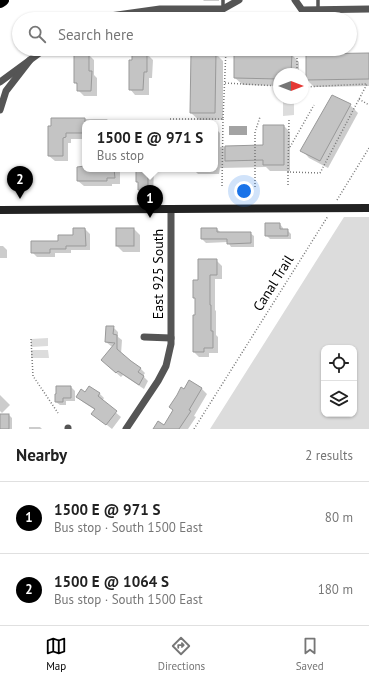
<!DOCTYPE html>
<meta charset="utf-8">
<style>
body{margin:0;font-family:"PT Sans",sans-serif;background:#f2f2f2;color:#222}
.controls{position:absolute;right:12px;bottom:12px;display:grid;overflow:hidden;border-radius:8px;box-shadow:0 1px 3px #0004}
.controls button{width:36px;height:36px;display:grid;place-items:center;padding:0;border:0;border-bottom:1px solid #e0e0e0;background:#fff;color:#222;font:20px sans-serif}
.compass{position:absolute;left:273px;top:68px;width:36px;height:36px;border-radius:50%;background:#fff;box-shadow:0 1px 3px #0004;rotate:90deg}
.you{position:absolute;left:244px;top:191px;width:14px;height:14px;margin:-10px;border:3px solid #fff;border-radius:50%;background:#1a73e8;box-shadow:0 0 0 6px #1a73e833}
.badge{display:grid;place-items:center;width:26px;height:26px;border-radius:50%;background:#000;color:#fff;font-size:13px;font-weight:700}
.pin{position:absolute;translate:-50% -33px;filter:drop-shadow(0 1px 2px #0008)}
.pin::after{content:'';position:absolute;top:21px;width:14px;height:12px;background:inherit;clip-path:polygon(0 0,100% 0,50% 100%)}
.popup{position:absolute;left:82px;top:120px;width:136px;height:52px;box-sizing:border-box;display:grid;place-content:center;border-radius:8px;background:#fff;filter:drop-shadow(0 1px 3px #0005);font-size:13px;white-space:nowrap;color:#767676}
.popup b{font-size:15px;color:#222}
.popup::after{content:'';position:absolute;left:50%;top:100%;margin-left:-8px;border:8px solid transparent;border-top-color:#fff}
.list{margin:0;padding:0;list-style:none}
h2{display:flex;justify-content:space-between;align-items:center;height:52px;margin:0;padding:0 16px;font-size:17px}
h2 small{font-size:13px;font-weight:400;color:#767676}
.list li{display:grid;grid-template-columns:26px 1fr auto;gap:12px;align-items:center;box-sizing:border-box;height:72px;padding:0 16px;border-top:1px solid #e0e0e0}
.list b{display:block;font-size:15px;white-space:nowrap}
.list p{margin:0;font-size:13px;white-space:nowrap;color:#767676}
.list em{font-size:13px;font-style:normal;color:#767676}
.icon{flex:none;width:22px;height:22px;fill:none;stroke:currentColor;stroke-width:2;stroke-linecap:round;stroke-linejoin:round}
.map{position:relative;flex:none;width:369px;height:429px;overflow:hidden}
.search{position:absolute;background:#fff;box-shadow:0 1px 3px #0004;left:12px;right:12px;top:12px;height:44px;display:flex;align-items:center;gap:10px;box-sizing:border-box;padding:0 14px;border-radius:22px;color:#767676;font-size:15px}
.sheet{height:196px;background:#fff}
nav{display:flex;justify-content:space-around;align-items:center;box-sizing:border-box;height:56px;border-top:1px solid #e0e0e0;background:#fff;font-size:11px;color:#767676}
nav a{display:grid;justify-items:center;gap:2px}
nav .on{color:#000}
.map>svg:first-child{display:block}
</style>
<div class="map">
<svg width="369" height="429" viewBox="0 0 369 429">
<rect width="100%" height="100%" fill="#fff"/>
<!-- green -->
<g fill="#dcdcdc" fill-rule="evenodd">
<polygon points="283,98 294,98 294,115 283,116"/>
<path d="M 344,217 L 369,217 L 369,429 L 210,429 ZM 324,348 L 354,348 L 354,414 L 324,414 Z"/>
<polygon points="48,338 48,346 31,347 31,339"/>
<polygon points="31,350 48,350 49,358 31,358"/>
</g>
<!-- water -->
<rect fill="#a3a3a3" x="229" y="126" width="18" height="9"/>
<!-- shadow -->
<g fill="#0003">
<polygon points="203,0 219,0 219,1 204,1"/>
<polygon points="215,53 223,61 223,120 199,120 191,113"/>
<polygon points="88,54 94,60 94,75 97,78 97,96 84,96 78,90 78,86 75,82"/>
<polygon points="147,54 153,60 152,78 149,78 149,95 135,95 130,89"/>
<polygon points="291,54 299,62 299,74 279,74 279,86 243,85 235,78"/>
<polygon points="369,54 369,86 314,87 307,80"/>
<polygon points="350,105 358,113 328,168 309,158 302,150"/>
<polygon points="52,119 107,119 110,123 114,123 85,123 85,139 71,139 71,143 68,143 68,161 55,161 49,156 52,127"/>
<polygon points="284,126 290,132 290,171 270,171 266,167 220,168 219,174 198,174 193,169 215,169 215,128 220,133 220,147 264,146"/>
<polygon points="85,167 85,169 118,169 120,170 120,184 112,184 112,186 84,186 78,181"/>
<polygon points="137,169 154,169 153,195 145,195 139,189 139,184 137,181"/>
<polygon points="280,224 283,228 283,230 287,230 291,234 291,239 270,239 266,235"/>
<polygon points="85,229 90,234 90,250 71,250 71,253 55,253 55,257 37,257 32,252 74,236"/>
<polygon points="134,229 140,235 140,252 123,252 117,246"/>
<polygon points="217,229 221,233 250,233 254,236 254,247 231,247 228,242 206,243 202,239"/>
<polygon points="0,246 3,246 7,250 7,258 0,258 0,262"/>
<polygon points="216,260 222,266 222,279 215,279 215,310 216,311 216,335 218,337 218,353 209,353 209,357 199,357 194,352 196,300 194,297 199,281"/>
<polygon points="113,327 118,332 118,337 122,340 121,354 140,368 145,373 143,376 148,381 144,389 123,375 121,377 107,365 113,347 111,346 106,342"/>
<polygon points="71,387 75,391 75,401 66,401 66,405 60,405 56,402"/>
<polygon points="201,388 207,394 194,416 196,417 188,429 155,429 164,426 174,410 184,390"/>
<polygon points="99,393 104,398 102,401 121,417 112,429 98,418 95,410 83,402 78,397"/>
<polygon points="0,395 10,405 2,413 0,411"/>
<polygon points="0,415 9,415 12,418 12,429 0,429"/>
<polygon points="29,427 40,427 42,429 29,429"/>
</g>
<!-- building -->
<g fill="#c4c4c4" stroke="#999">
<polygon points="191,52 216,52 215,113 190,113"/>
<polygon points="74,53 89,53 89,71 92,71 91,91 77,91 77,83 74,83"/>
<polygon points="132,53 147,53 147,72 144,72 143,90 129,90 129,60 132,60"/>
<polygon points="234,53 292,53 291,74 279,74 279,79 234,78"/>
<polygon points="369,53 369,79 306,80 306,54"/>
<polygon points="332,95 351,104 320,161 300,151"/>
<polygon points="51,118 85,118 85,133 66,133 66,137 63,138 63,156 48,156 48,126 51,126"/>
<polygon points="263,125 284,125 284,165 263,165 263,160 225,161 225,146 263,145"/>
<polygon points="85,166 85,169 114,169 115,178 107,178 107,181 77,181 77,167"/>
<polygon points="136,169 148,169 148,190 138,190 138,182 136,182"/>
<polygon points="265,223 280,223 280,229 288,229 288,236 265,236"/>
<polygon points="73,228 85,228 86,246 66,246 66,249 50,249 50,253 31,253 31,241 58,241 58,235 73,235"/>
<rect x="116" y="228" width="18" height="18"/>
<polygon points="201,228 217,228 217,232 251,232 251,243 227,244 227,239 201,239"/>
<polygon points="198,259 217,259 217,275 210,275 210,305 211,305 211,331 213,331 213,348 204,348 204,352 193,352 193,315 195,315 195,298 193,298 193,280 198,280"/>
<polygon points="106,326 114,326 113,334 117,335 117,349 131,361 141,368 138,372 144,376 139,385 118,371 116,373 101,360 115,343 105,342"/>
<polygon points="189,380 202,388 189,410 191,411 179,429 153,429 158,421 164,425 173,410 169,407 177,395 181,387 184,389"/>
<polygon points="56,386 71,386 71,398 63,398 63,402 55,402 55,394 56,394"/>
<polygon points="89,386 100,393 98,396 117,411 106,425 91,414 95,409 76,397 81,389 85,392"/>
<rect x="0" y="414" width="9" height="15"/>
</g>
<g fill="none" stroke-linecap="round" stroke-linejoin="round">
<!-- path -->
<g stroke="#777" stroke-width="1.5" stroke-dasharray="1 2" stroke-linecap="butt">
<polyline points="297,74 297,49"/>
<polyline points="225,83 279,86"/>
<polyline points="359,99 369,105"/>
<polyline points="170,119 223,119 226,49"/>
<polyline points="289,120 288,172 320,173 367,84 303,87"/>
<polyline points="290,147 314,105"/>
<polyline points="288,172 288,187"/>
<polyline points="222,186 223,119"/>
<polyline points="255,187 255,132 260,117"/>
<polyline points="337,200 369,148"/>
<polyline points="31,339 33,376 58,413"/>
<polyline points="194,429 328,216"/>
</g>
<!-- lane -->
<g stroke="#555" stroke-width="3.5">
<polyline points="223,0 223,9"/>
<polyline points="318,0 318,10"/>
</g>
<!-- street -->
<g stroke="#555" stroke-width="7">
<polyline points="295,0 302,10 369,9"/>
<polyline points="99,19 110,16 160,9 223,9 239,0"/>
<polyline points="0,82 45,49"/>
<polyline points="0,110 6,91 30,60"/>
<polyline points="144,337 171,338"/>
<polyline points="68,428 68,429"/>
<polyline points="126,429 158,381 166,366 171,344 171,209"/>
</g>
<!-- secondary -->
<polyline stroke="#222" stroke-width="8" points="0,210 369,208"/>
<!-- highway -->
<polyline stroke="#000" stroke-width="12" points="0,2 3,0"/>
</g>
<g text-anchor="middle" stroke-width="3" stroke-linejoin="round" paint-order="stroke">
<!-- street labels -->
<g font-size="14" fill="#000" stroke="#fff">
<text transform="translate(158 274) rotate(-90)" y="5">East 925 South</text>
<text transform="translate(273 283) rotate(-58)" y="5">Canal Trail</text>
</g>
</g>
</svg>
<div class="controls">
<button><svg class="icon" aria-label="locate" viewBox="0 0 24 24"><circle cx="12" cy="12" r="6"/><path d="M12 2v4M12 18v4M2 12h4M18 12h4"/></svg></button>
<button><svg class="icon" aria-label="layers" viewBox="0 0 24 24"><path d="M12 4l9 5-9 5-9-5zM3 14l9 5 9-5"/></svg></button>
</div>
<svg class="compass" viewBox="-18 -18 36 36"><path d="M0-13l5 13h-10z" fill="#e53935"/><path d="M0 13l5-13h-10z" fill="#767676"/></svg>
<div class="you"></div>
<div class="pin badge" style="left:150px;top:218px">1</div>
<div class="popup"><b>1500 E @ 971 S</b>Bus stop</div>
<div class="pin badge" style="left:20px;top:199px">2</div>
<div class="search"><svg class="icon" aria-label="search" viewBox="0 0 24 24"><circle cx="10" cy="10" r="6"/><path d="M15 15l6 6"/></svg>Search here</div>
</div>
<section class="sheet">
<h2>Nearby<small>2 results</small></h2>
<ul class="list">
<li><span class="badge">1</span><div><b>1500 E @ 971 S</b><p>Bus stop · South 1500 East</p></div><em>80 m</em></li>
<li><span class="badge">2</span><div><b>1500 E @ 1064 S</b><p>Bus stop · South 1500 East</p></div><em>180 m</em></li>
</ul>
</section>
<nav>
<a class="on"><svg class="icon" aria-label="map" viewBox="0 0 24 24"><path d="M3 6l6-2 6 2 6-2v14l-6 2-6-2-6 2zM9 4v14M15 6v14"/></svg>Map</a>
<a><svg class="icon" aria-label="directions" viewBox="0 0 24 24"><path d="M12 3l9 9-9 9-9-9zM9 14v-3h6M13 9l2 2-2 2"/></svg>Directions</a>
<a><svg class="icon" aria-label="saved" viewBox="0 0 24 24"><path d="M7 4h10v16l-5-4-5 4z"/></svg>Saved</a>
</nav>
